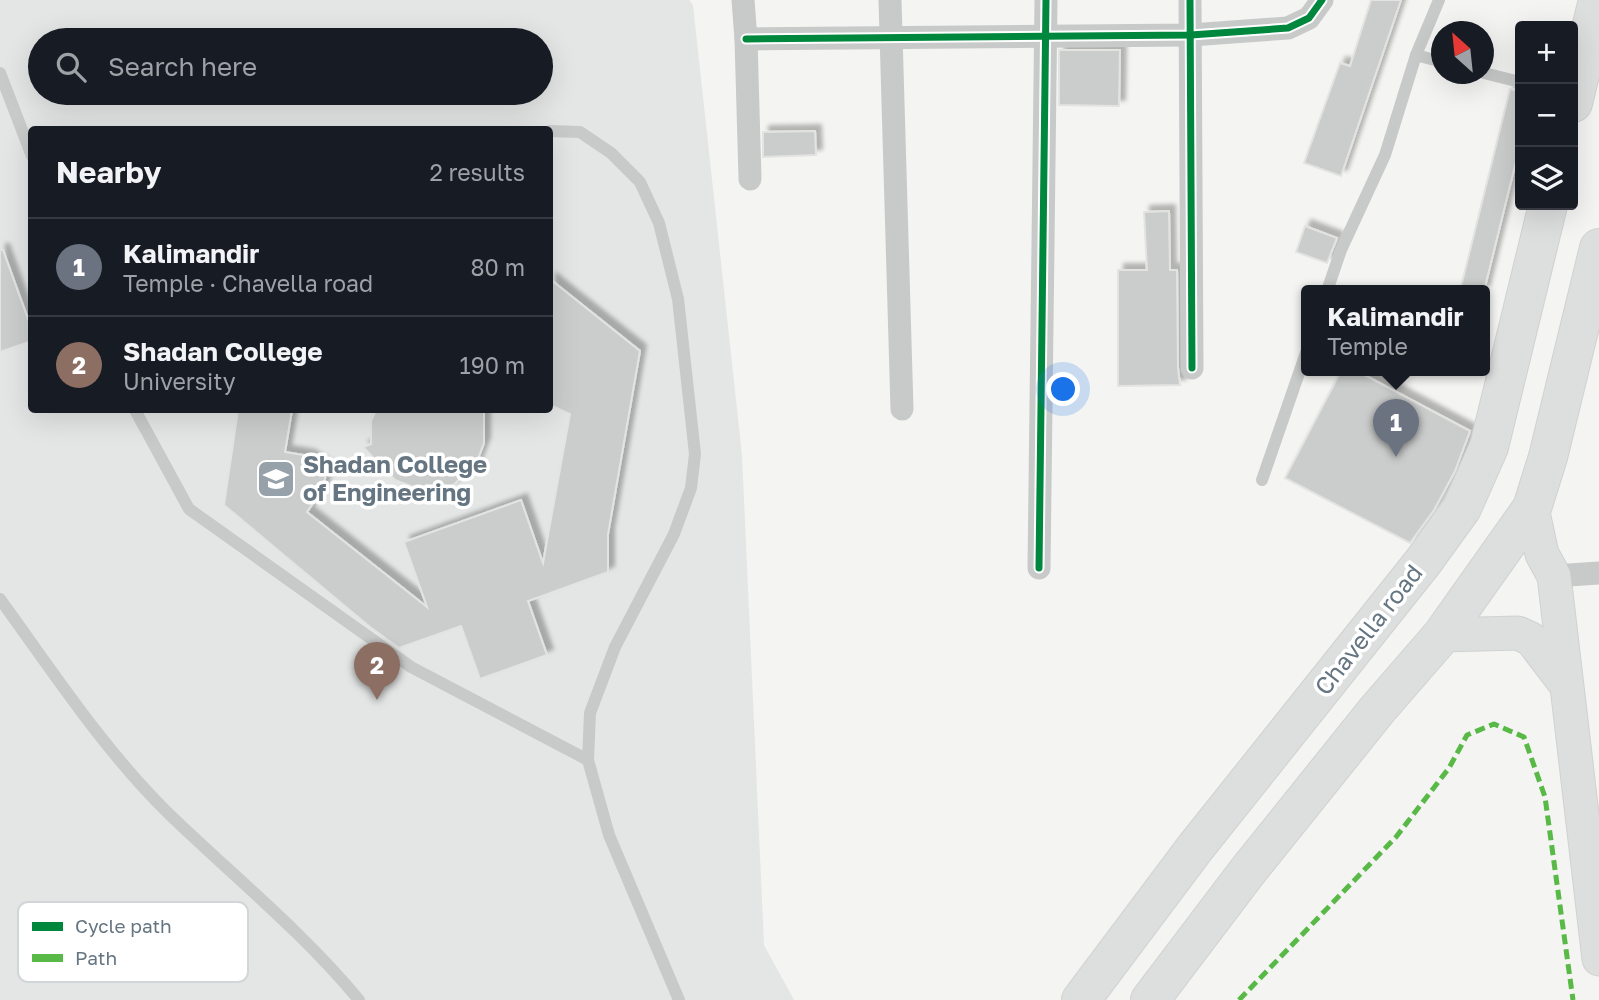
<!DOCTYPE html>
<meta charset="utf-8">
<style>
body{margin:0;font-family:"Golos Text",sans-serif;background:#20242c;color:#f1f3f6}
.controls{position:absolute;right:21px;top:21px;display:grid;overflow:hidden;border-radius:7px;box-shadow:0 7px 28px #0002}
.controls button{width:63px;height:63px;display:grid;place-items:center;padding:0;border:0;border-bottom:2px solid #363941;background:#171b24;color:#f1f3f6;font:35px sans-serif}
.compass{position:absolute;left:1431px;top:21px;width:63px;height:63px;border-radius:50%;background:#171b24;box-shadow:0 7px 28px #0002;rotate:333deg}
.you{position:absolute;left:1064px;top:390px;width:24px;height:24px;margin:-18px;border:5px solid #fff;border-radius:50%;background:#1a73e8;box-shadow:0 0 0 10px #1a73e833}
.badge{display:grid;place-items:center;width:46px;height:46px;border-radius:50%;background:#97a1a9;color:#fff;font-size:23px;font-weight:700}
.pin{position:absolute;translate:-50% -58px;filter:drop-shadow(0 2px 4px #0008)}
.pin::after{content:'';position:absolute;top:37px;width:24px;height:21px;background:inherit;clip-path:polygon(0 0,100% 0,50% 100%)}
.popup{position:absolute;left:1301px;top:285px;width:189px;height:91px;box-sizing:border-box;display:grid;place-content:center;border-radius:7px;background:#171b24;filter:drop-shadow(0 2px 5px #0005);font-size:23px;white-space:nowrap;color:#9ea1a6}
.popup b{font-size:26px;color:#f1f3f6}
.popup::after{content:'';position:absolute;left:50%;top:100%;margin-left:-14px;border:14px solid transparent;border-top-color:#171b24}
.list{margin:0;padding:0;list-style:none}
h2{display:flex;justify-content:space-between;align-items:center;height:91px;margin:0;padding:0 28px;font-size:30px}
h2 small{font-size:23px;font-weight:400;color:#9ea1a6}
.list li{display:grid;grid-template-columns:46px 1fr auto;gap:21px;align-items:center;box-sizing:border-box;height:98px;padding:0 28px;border-top:2px solid #363941}
.list b{display:block;font-size:26px;white-space:nowrap}
.list p{margin:0;font-size:23px;white-space:nowrap;color:#9ea1a6}
.list em{font-size:23px;font-style:normal;color:#9ea1a6}
.icon{flex:none;width:38px;height:38px;fill:none;stroke:currentColor;stroke-width:2;stroke-linecap:round;stroke-linejoin:round}
.map{position:relative;flex:none;width:1599px;height:1000px;overflow:hidden}
.search{position:absolute;background:#171b24;box-shadow:0 7px 28px #0002;left:28px;top:28px;width:525px;height:77px;display:flex;align-items:center;gap:18px;box-sizing:border-box;padding:0 24px;border-radius:38px;color:#9ea1a6;font-size:26px}
.panel{position:absolute;background:#171b24;box-shadow:0 7px 28px #0002;left:28px;top:126px;width:525px;height:287px;border-radius:7px}
.map>svg:first-child{display:block}
</style>
<div class="map">
<svg width="1599" height="1000" viewBox="0 0 1599 1000">
<defs>
<filter id="shadow"><feDropShadow dx="6" dy="-6" stdDeviation="2" flood-color="#0004"/></filter>
</defs>
<rect width="100%" height="100%" fill="#f4f4f2"/>
<!-- built -->
<path fill="#e4e6e5" fill-rule="evenodd" d="M 0,0 L 689,0 L 693,5 L 742,455 L 764,945 L 794,1000 L 0,1000 ZM 40,40 L 541,40 L 541,93 L 40,93 ZM 32,130 L 550,130 L 550,410 L 32,410 Z"/>
<!-- building -->
<g fill="#cbcccc" stroke="#e3e3e2" stroke-width="2" filter="url(#shadow)">
<polygon points="1371,0 1401,0 1341,176 1304,163 1340,63 1350,66"/>
<polygon points="1059,50 1120,50 1119,106 1059,105"/>
<polygon points="1510,89 1520,91 1520,145 1484,291 1460,291"/>
<polygon points="815,131 816,155 763,157 763,132"/>
<polygon points="1169,211 1170,270 1177,270 1178,368 1180,385 1118,386 1118,270 1147,270 1144,212"/>
<polygon points="1305,226 1337,238 1327,263 1296,252"/>
<polygon points="0,250 3,250 32,330 32,341 0,352"/>
<polygon points="550,279 640,351 608,534 608,572 528,601 547,655 480,679 461,626 399,648 370,627 224,505 238,410 292,410 285,452 309,456 327,468 323,489 307,512 427,607 404,542 521,500 543,563 570,414 550,405"/>
<polygon points="1341,371 1357,371 1470,431 1455,471 1434,510 1410,543 1285,478"/>
<polygon points="376,410 484,410 484,443 476,464 450,488 416,488 395,480 363,447 371,444 371,421"/>
</g>
<g fill="none" stroke-linecap="round" stroke-linejoin="round">
<defs>
<g id="secondary">
<polyline points="1532,508 1542,554 1554,576 1599,959"/>
<polyline points="1442,635 1518,633 1531,639 1566,685"/>
</g>
<g id="trunk">
<polyline points="1573,103 1598,0"/>
<polyline points="1081,1000 1195,848 1423,562 1462,508 1489,447 1548,205"/>
<polyline points="1150,1000 1247,872 1377,710 1442,635 1532,508 1548,457 1599,248"/>
</g>
</defs>
<!-- secondary casing -->
<use href="#secondary" stroke="#d0d1d2" stroke-width="35"/>
<!-- trunk casing -->
<use href="#trunk" stroke="#d0d1d1" stroke-width="40"/>
<!-- service -->
<g stroke="#c8caca" stroke-width="12">
<polyline points="1416,55 1439,0"/>
<polyline points="0,73 32,156"/>
<polyline points="1484,73 1520,82"/>
<polyline points="550,131 580,132 611,153 640,182 659,223 678,299 695,454 691,488 674,534 615,647 590,713 588,760 609,835 679,1000"/>
<polyline points="1327,291 1341,250 1385,155 1416,55 1442,62"/>
<polyline points="135,410 189,509 411,667 588,760"/>
<polyline points="1262,480 1307,350"/>
<path d="M 0,599 C 53,672 103,749 168,813 C 232,875 302,931 359,1000"/>
</g>
<!-- minor -->
<g stroke="#c8caca" stroke-width="23">
<polyline points="743,0 746,39 750,179"/>
<polyline points="890,0 902,409"/>
<polyline points="1190,0 1192,368"/>
<polyline points="746,39 1191,35 1288,28 1309,18 1322,0"/>
<polyline points="1039,568 1046,0"/>
<polyline points="1554,576 1599,573"/>
</g>
<!-- secondary -->
<use href="#secondary" stroke="#dddede" stroke-width="33"/>
<!-- trunk -->
<use href="#trunk" stroke="#dddede" stroke-width="38"/>
<!-- quiet -->
<polyline stroke="#58b947" stroke-width="5" stroke-dasharray="10 5" stroke-linecap="butt" points="1239,1000 1396,837 1449,768 1467,735 1494,724 1524,737 1545,797 1573,1000"/>
<defs>
<g id="cycleway">
<polyline points="1190,0 1192,368"/>
<polyline points="746,39 1191,35 1288,28 1309,18 1322,0"/>
<polyline points="1039,568 1046,0"/>
</g>
</defs>
<!-- cycleway casing -->
<use href="#cycleway" stroke="#fff" stroke-width="11"/>
<!-- cycleway -->
<use href="#cycleway" stroke="#00873e" stroke-width="7"/>
</g>
<!-- icons -->
<defs>
<symbol id="university-square" viewBox="-11 -11 22 22"><rect x="-9" y="-9" width="18" height="18" rx="4" fill="#97a1a9" stroke="#fff"/><path d="M0-5L7-2L0 1L-7-2ZM-4 1L0 2.5L4 1V4Q0 6-4 4Z" fill="#fff"/></symbol>
</defs>
<g fill-rule="evenodd">
<use href="#university-square" x="254" y="457" width="44" height="44"/>
</g>
<g text-anchor="middle" stroke-width="7" stroke-linejoin="round" paint-order="stroke">
<!-- poi labels -->
<g font-size="24" font-weight="bold" fill="#657581" stroke="#fff" text-anchor="start">
<text x="303" y="473">Shadan College<tspan x="303" dy="28">of Engineering</tspan></text>
</g>
<!-- street labels -->
<g font-size="24" fill="#657581" stroke="#fff">
<text transform="translate(1369 630) rotate(-52)" y="8">Chavella road</text>
</g>
</g>
<!-- legend -->
<rect x="18" y="902" width="230" height="80" rx="10" fill="#fff" stroke="#d1d6d9" stroke-width="2"/>
<rect x="32" y="922" width="31" height="9" fill="#00873e"/>
<rect x="32" y="954" width="31" height="8" fill="#58b947"/>
<g font-size="19" fill="#657581">
<text x="75" y="933">Cycle path</text>
<text x="75" y="965">Path</text>
</g>
</svg>
<div class="controls">
<button>+</button>
<button>−</button>
<button><svg class="icon" aria-label="layers" viewBox="0 0 24 24"><path d="M12 4l9 5-9 5-9-5zM3 14l9 5 9-5"/></svg></button>
</div>
<svg class="compass" viewBox="-18 -18 36 36"><path d="M0-13l5 13h-10z" fill="#e53935"/><path d="M0 13l5-13h-10z" fill="#9ea1a6"/></svg>
<div class="you"></div>
<div class="pin badge" style="left:1396px;top:457px;background:#6b7280">1</div>
<div class="popup"><b>Kalimandir</b>Temple</div>
<div class="pin badge" style="left:377px;top:700px;background:#8d6e63">2</div>
<div class="search"><svg class="icon" aria-label="search" viewBox="0 0 24 24"><circle cx="10" cy="10" r="6"/><path d="M15 15l6 6"/></svg>Search here</div>
<section class="panel">
<h2>Nearby<small>2 results</small></h2>
<ul class="list">
<li><span class="badge" style="background:#6b7280">1</span><div><b>Kalimandir</b><p>Temple · Chavella road</p></div><em>80 m</em></li>
<li><span class="badge" style="background:#8d6e63">2</span><div><b>Shadan College</b><p>University</p></div><em>190 m</em></li>
</ul>
</section>
</div>
